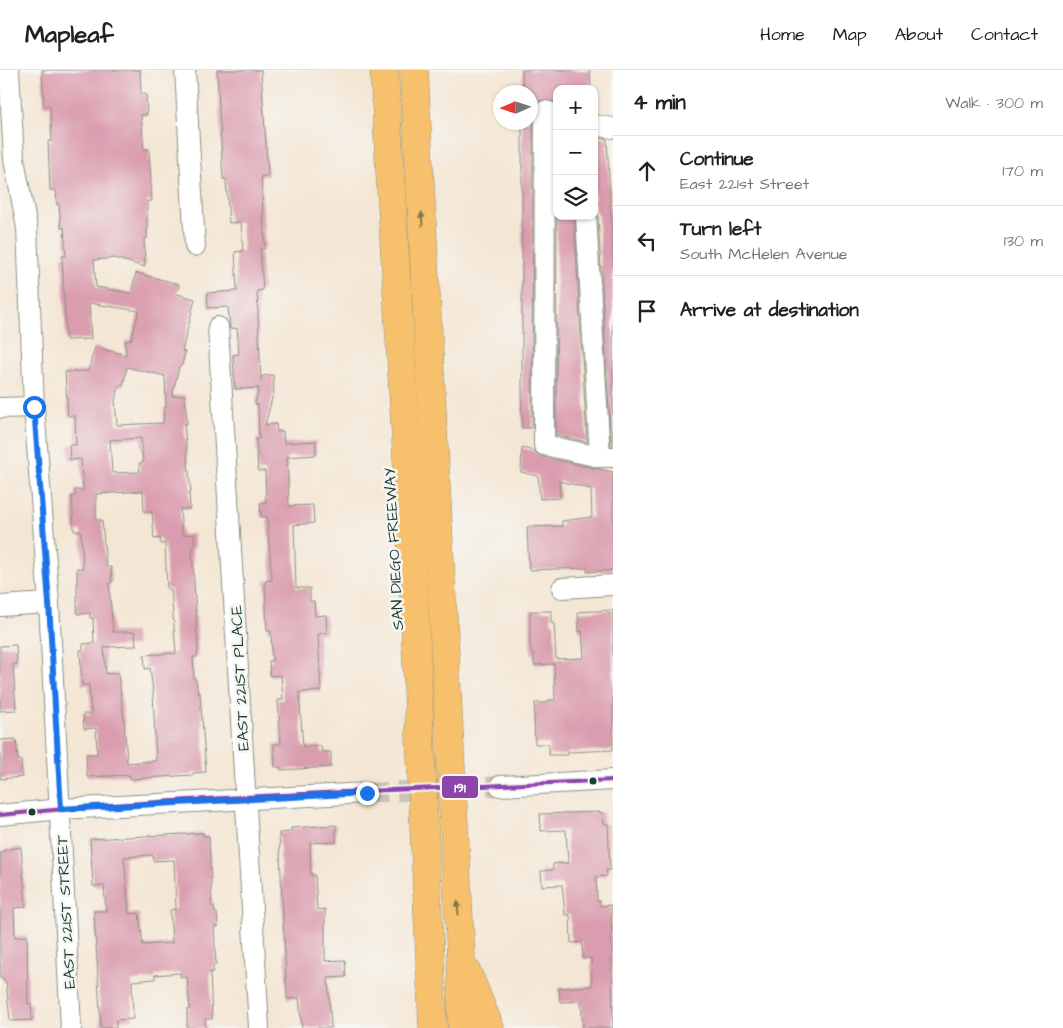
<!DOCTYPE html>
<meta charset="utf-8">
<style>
body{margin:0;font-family:"Architects Daughter",sans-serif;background:#f6f6f6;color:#202124}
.controls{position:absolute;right:15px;top:15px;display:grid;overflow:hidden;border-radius:10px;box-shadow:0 1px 4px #0004}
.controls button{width:45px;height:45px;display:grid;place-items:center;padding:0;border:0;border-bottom:1px solid #e0e0e0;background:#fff;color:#202124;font:25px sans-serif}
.compass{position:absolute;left:493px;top:15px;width:45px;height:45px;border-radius:50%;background:#fff;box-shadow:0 1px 4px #0004;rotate:267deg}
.stop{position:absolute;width:15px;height:15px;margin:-11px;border:4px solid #1a73e8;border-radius:50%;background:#fff}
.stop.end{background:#1a73e8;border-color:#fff;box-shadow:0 1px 5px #0008}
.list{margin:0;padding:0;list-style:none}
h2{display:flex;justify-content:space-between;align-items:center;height:65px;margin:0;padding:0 20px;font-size:21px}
h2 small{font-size:16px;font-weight:400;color:#757577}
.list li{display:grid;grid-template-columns:32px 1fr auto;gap:15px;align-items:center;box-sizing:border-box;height:70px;padding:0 20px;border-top:1px solid #e0e0e0}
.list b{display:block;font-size:19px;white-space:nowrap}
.list p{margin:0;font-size:16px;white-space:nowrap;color:#757577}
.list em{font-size:16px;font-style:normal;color:#757577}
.icon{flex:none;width:28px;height:28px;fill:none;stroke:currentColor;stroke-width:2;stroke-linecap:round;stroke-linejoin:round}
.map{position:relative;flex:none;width:613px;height:958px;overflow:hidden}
header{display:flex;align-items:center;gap:30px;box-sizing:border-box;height:70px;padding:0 25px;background:#fff;border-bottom:1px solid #e0e0e0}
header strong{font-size:24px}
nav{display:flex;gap:28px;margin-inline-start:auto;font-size:18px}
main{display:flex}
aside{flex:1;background:#fff}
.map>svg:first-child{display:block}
</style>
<header>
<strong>Mapleaf</strong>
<nav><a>Home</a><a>Map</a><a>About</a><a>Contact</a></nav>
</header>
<main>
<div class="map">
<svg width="613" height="958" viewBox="0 0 613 958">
<rect width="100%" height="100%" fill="#f6f6f2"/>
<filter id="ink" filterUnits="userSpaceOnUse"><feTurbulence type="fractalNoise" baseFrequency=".02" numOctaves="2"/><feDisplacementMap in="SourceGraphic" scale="10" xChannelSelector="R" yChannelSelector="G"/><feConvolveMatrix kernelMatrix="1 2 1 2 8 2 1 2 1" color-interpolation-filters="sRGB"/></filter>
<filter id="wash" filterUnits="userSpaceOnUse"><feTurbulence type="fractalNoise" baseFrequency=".0096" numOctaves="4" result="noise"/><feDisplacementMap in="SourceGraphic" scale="20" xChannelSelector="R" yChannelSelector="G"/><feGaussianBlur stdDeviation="1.12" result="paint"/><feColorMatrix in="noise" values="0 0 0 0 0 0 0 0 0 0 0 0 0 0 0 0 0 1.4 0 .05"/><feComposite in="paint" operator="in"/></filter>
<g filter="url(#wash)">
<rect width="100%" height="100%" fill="#f4e6d4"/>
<g id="blocks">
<!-- building -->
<g fill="#da9daf" fill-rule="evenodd">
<path d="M 42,0 L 140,0 L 141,24 L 146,24 L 147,45 L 141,45 L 144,79 L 149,79 L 152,131 L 147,131 L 147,169 L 144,169 L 145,197 L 115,188 L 94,190 L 96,217 L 131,223 L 136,203 L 179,214 L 177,224 L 195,229 L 182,281 L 185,282 L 182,295 L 179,297 L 172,326 L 185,325 L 187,354 L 184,354 L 191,422 L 189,422 L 190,439 L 180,439 L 182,465 L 194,464 L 194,479 L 192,479 L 198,580 L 197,587 L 193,587 L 194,609 L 196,610 L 198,623 L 200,623 L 206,702 L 193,703 L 193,705 L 130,709 L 130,705 L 87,707 L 86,684 L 97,684 L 96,658 L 84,659 L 83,644 L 91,644 L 89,615 L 82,615 L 80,580 L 83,580 L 83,574 L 94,573 L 93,548 L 90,548 L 90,543 L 77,544 L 77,498 L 83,498 L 81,461 L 74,461 L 72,426 L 75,426 L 75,420 L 83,420 L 81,389 L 70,390 L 69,375 L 76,375 L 75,346 L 68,346 L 65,302 L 88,301 L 95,277 L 126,285 L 125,271 L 131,270 L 139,241 L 89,233 L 91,269 L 66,270 L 62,186 L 66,186 L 64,157 L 61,158 L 59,134 L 57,135 L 56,120 L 50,120 L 48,71 L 52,71 L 51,50 L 50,36 L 44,36 ZM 127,297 L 165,306 L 166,338 L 164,338 L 163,353 L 117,355 L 115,331 L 119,315 L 123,316 ZM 141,368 L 143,393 L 139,393 L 140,402 L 112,403 L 110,370 ZM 143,421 L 144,442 L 152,442 L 154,469 L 160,468 L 161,474 L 165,474 L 167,519 L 171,519 L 176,583 L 144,585 L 145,599 L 150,598 L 153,622 L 156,691 L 127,693 L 124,649 L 118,603 L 106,604 L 104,577 L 136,576 L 135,562 L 113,562 L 109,513 L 112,513 L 111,497 L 106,497 L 102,450 L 96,450 L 96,424 Z"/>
<polygon points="217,0 261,0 268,106 261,106 265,179 260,179 263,220 257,221 261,310 262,306 273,305 274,321 265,355 276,354 277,362 283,361 284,373 316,371 316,385 287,387 289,436 313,435 314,453 294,455 296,518 310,518 310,531 314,531 315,546 326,545 327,563 318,564 321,621 299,622 303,677 321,676 322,682 331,682 331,697 281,700 280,697 275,697 274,674 281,674 278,630 283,630 281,605 270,606 269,591 272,591 271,561 267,561 265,511 272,510 267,447 261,447 260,433 266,432 265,401 258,401 256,369 259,369 258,335 255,334 259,318 235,319 233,285 239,284 237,258 230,259 228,237 208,238 207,223 237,221 235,182 243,181 241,152 229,153 226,109 223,109"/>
<polygon points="522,0 590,0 591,19 557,19 557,32 541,30 536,34 533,40 532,358 522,358 522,52 530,52 530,22 523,22"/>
<polygon points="594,67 607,69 613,186 613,375 611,375 598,145 595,139"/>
<polygon points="557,83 557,146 574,146 587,372 556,365"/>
<polygon points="522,378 534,381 542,387 613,402 613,500 587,502 587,498 529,500 527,457 562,456 562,451 592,447 591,419 559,411 560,428 540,429 538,406 521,402"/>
<polygon points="613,540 613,680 568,682 568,685 549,685 549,674 535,674 534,647 535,633 548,633 548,630 555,630 554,594 534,595 534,584 532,584 530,575 530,541 551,541 551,553 554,553 556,589 584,588 582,561 579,562 578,542"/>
<polygon points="16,575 17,594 13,594 16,640 0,641 0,576"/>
<polygon points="16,669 18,690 21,690 22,707 0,709 0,670"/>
<polygon points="598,742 603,743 604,754 608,754 610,800 606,800 607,806 596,807 597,831 600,831 600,836 611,835 613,958 583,958 581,931 560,932 559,918 592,916 591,888 583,889 582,872 571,873 570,845 565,845 562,815 542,816 541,801 553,800 553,794 568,793 566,760 541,761 540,744"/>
<polygon points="336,755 336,772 310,773 311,805 315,805 317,840 325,839 325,891 345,890 346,907 328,908 331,958 302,958 299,928 287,929 279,763 291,762 291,758"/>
<path d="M 203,763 L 203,766 L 209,766 L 212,837 L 214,836 L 215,843 L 217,843 L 218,857 L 214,857 L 216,895 L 213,896 L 213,902 L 210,902 L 212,949 L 205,949 L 206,958 L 187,958 L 187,940 L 190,939 L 187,907 L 181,908 L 180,903 L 155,905 L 155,909 L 132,911 L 133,949 L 116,950 L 116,958 L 101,958 L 94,841 L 106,841 L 104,816 L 93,816 L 90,769 ZM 153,785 L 153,791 L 174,790 L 176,839 L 170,840 L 172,873 L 143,875 L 139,843 L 129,844 L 124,787 Z"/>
<polygon points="21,777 26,837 14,838 15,867 27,866 28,934 31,933 32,950 10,951 6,912 4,912 3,908 0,908 0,783 4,782 4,780"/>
</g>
</g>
</g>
<g filter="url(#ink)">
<use href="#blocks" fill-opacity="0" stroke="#8a9284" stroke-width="1"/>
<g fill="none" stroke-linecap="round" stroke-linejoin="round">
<!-- minor-tunnel -->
<polyline stroke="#c9c4b4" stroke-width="20" stroke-dasharray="20 10" stroke-linecap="butt" points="367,723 500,716"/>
<defs>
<g id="minor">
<polyline points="9,0 14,89 27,158 34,337 49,533 71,958"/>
<polyline points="185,0 195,176"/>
<polyline points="557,44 545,41 544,375 600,387 613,387"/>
<polyline points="594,55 613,58"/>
<polyline points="586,146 600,387"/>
<polyline points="218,257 259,958"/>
<polyline points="0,338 34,337"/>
<polyline points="562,518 613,515"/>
<polyline points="0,536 49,533"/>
<polyline points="500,716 613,710"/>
<polyline points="0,745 61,739 367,723"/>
</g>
<g id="highway">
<polyline points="384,0 410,439 433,958"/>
<polyline points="414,0 461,887 462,958"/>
<polyline points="467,902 490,958"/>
</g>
</defs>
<!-- minor casing -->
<use href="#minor" stroke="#8a9284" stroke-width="22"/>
<!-- highway casing -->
<use href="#highway" stroke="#8a9284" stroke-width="29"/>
<!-- minor -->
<use href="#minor" stroke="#fff" stroke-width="20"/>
<!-- highway -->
<use href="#highway" stroke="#f7c06c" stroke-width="28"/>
<defs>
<path id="bus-1" d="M 0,745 C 203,725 409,720 613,710"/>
</defs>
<!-- bus-1 casing -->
<use href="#bus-1" stroke="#f6f6f2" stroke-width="8"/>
<!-- bus-1 -->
<use href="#bus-1" stroke="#8e44ad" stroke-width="4"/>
</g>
<!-- one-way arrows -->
<defs><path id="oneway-solid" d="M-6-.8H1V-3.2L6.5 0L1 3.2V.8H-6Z" transform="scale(1.25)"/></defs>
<g fill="#80784d">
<use href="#oneway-solid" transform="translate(422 149) rotate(-93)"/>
<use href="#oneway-solid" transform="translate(458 838) rotate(-93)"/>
</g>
</g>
<g fill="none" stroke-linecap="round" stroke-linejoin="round" filter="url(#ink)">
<!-- route -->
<polyline stroke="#1a73e8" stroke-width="6" points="34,337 49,533 61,739 367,723"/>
</g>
<!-- markers -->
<g fill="#1f3d34" stroke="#f6f6f2" stroke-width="2">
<circle cx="593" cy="711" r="4.5"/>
<circle cx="32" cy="742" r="4.5"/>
</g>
<g text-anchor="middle" stroke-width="5" stroke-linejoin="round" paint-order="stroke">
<!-- street labels -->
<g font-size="16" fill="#1f3d34" stroke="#f6f6f2">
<text transform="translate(393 479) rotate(-93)" y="6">SAN DIEGO FREEWAY</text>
<text transform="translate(239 608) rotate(-93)" y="6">EAST 221ST PLACE</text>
<text transform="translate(65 842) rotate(-93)" y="6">EAST 221ST STREET</text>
</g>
</g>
<rect stroke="#f6f6f2" stroke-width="2" x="441" y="705" width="38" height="24" rx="5" fill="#8e44ad"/>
<g font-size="14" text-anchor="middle" font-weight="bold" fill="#fff">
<text x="460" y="722">191</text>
</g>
</svg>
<div class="controls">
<button>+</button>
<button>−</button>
<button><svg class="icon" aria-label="layers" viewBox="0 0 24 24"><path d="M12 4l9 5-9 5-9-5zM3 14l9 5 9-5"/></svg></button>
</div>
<svg class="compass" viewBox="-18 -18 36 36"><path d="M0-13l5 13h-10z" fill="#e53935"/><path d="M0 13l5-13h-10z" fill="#757577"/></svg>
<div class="stop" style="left:34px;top:337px"></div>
<div class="stop end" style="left:367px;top:723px"></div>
</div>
<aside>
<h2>4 min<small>Walk · 300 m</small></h2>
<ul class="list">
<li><svg class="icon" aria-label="ahead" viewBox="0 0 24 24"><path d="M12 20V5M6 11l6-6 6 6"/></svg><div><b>Continue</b><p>East 221st Street</p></div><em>170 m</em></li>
<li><svg class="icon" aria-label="left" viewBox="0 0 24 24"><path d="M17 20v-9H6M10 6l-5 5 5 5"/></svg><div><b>Turn left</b><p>South McHelen Avenue</p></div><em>130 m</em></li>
<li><svg class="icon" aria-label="arrive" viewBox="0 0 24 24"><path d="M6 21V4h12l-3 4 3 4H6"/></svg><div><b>Arrive at destination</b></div></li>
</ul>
</aside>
</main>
